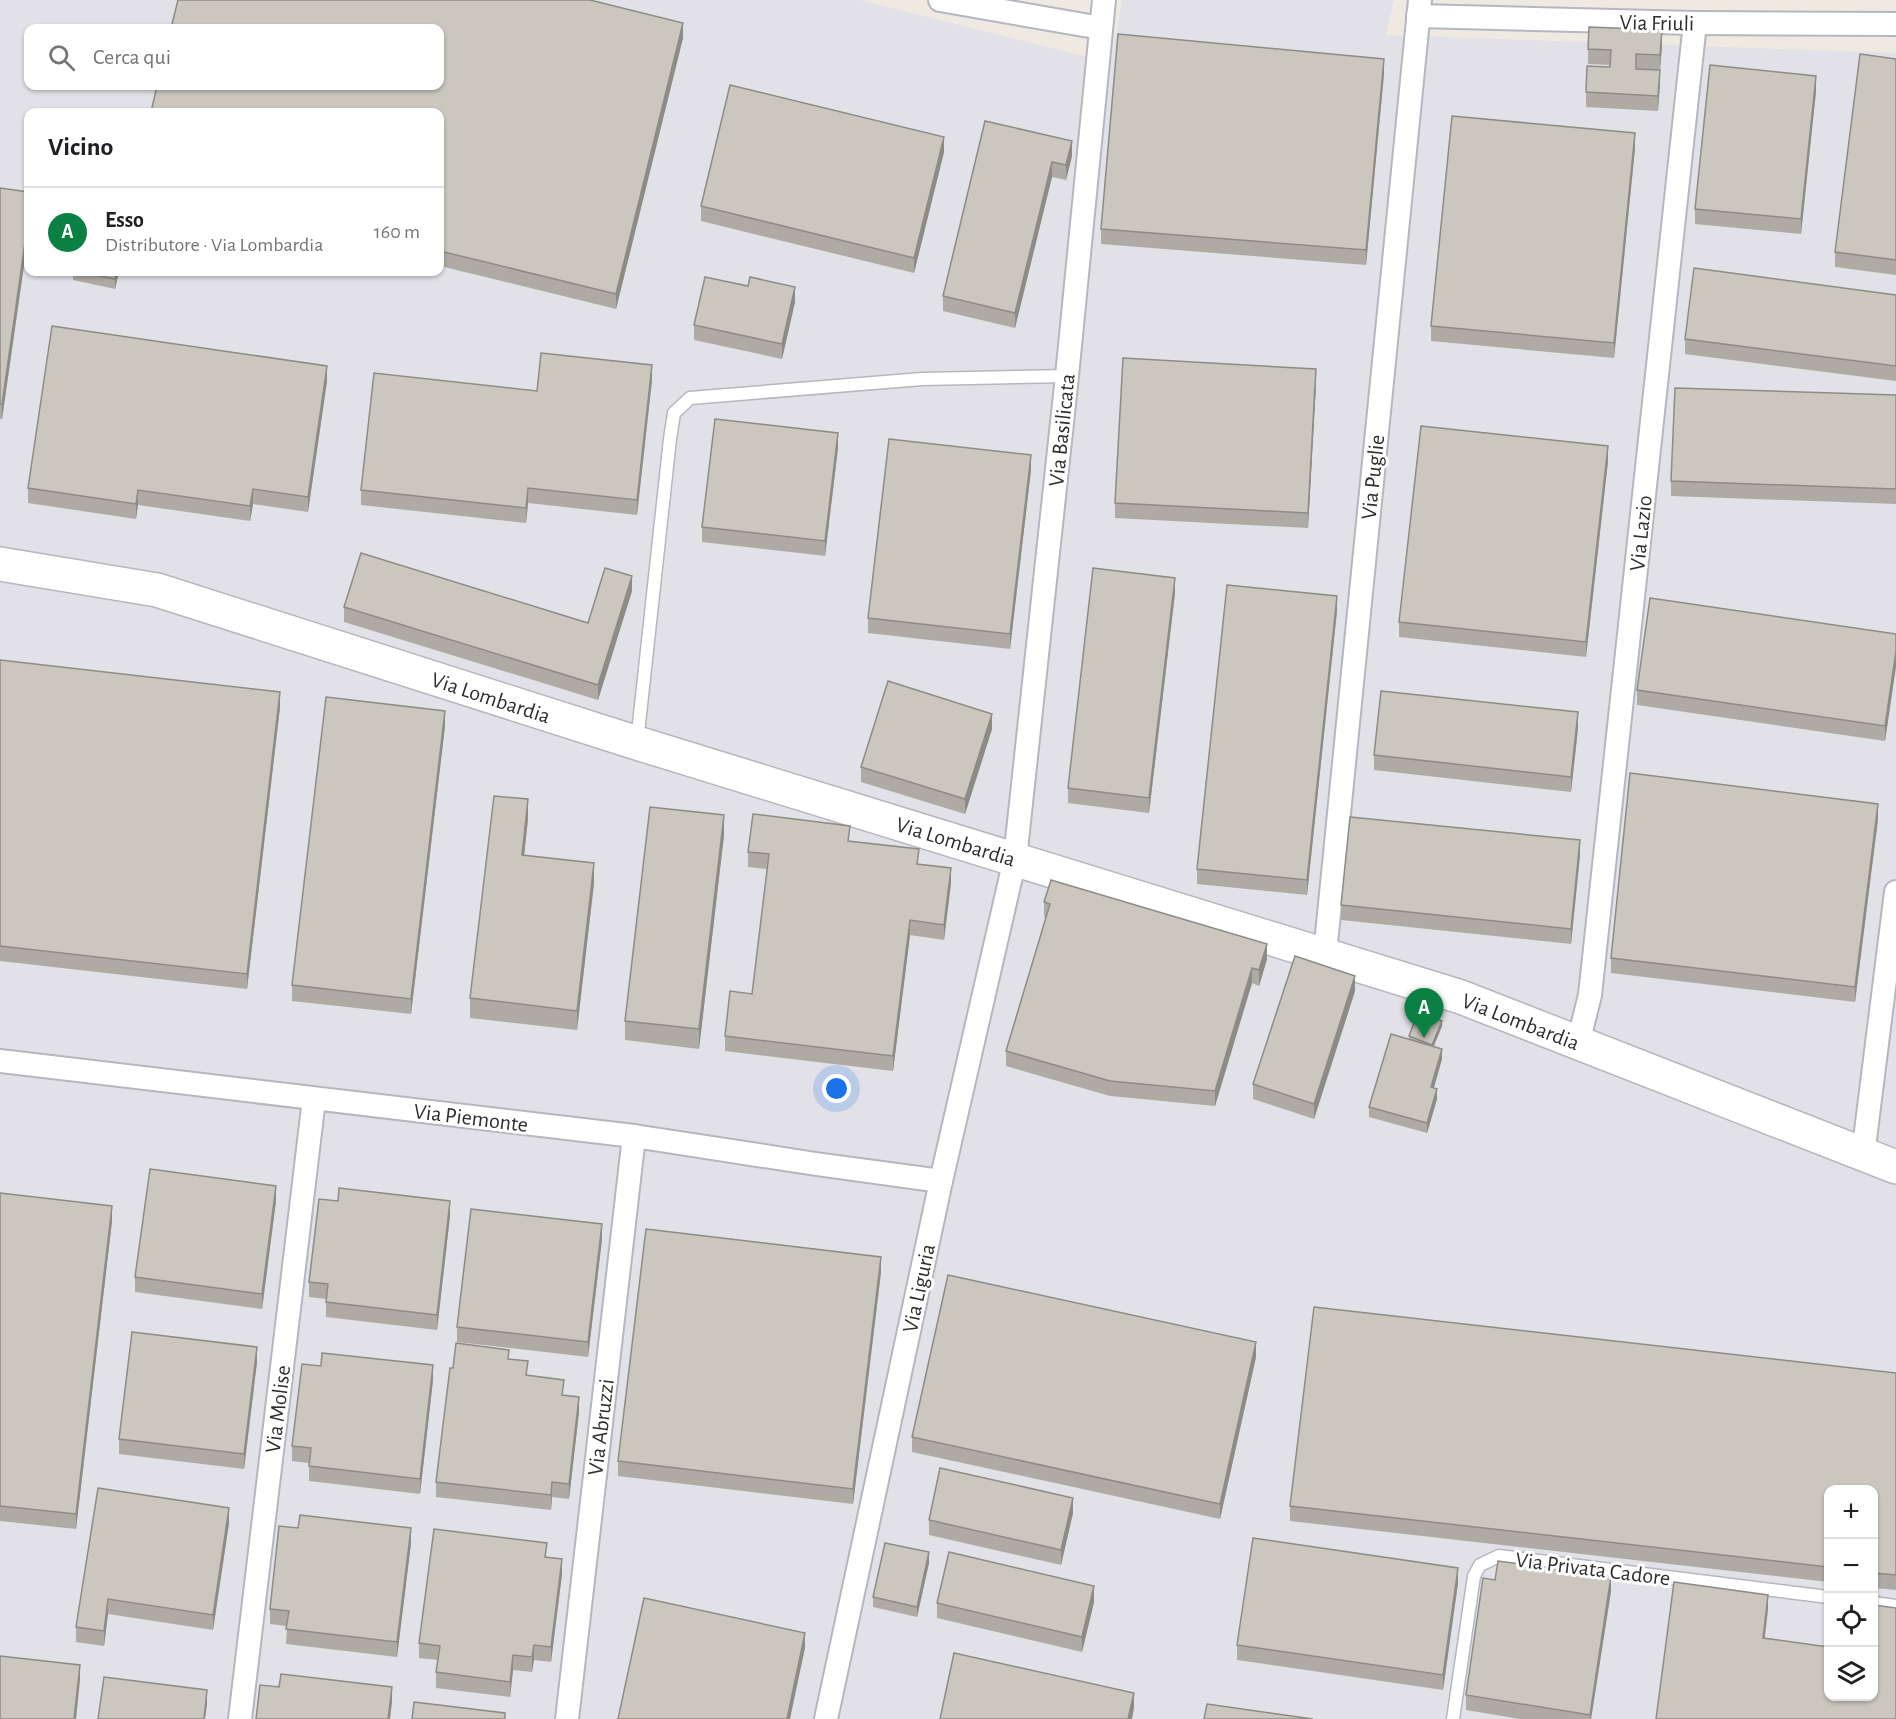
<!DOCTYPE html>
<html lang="it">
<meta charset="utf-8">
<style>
body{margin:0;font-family:"Alegreya Sans",sans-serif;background:#f6f6f6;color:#202124}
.controls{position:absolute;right:18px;bottom:18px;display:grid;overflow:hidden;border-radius:12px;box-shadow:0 2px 4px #0004}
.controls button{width:54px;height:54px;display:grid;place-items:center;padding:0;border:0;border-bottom:2px solid #e0e0e0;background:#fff;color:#202124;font:30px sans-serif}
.you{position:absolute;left:837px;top:1089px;width:21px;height:21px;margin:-15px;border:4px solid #fff;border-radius:50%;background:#1a73e8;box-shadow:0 0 0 9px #1a73e833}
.badge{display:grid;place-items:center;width:39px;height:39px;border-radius:50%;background:#0b8043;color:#fff;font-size:20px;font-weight:700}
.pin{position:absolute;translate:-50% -50px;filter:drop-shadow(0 2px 3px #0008)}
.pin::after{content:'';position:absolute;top:32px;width:21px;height:18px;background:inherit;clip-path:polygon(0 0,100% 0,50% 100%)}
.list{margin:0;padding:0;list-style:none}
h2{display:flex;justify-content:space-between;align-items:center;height:78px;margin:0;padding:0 24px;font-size:26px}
h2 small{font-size:20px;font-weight:400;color:#757577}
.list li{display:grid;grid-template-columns:39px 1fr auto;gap:18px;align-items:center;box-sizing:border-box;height:90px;padding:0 24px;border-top:2px solid #e0e0e0}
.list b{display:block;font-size:22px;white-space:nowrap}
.list p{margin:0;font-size:20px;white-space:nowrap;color:#757577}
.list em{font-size:20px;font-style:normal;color:#757577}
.icon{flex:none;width:33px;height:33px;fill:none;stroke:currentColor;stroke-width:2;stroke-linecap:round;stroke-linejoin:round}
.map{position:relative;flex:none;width:1896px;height:1719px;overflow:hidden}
.search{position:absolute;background:#fff;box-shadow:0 2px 4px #0004;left:24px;top:24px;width:420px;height:66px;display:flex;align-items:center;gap:15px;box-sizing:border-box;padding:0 21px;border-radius:12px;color:#757577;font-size:22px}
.panel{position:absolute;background:#fff;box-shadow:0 2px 4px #0004;left:24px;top:108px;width:420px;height:168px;border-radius:12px}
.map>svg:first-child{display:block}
</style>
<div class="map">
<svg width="1896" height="1719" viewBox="0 0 1896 1719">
<rect width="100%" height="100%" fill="#efe9e1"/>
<!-- industrial -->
<path fill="#e3e1e8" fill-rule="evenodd" d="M 0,0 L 859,0 L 1111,63 L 1122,0 L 1394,0 L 1386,35 L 1896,53 L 1896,1719 L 0,1719 ZM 28,28 L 440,28 L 440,86 L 28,86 ZM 28,112 L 440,112 L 440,272 L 28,272 ZM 1828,1490 L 1874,1490 L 1874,1696 L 1828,1696 Z"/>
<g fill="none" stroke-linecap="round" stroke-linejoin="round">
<defs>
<g id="lane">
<polyline points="637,742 670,439 674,413 690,398 922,379 1067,376"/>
<polyline points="1874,1603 1896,1606"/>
<polyline points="1453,1719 1474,1576 1480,1565 1499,1556 1828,1597"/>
</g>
<g id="street">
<polyline points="940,0 1101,28"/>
<polyline points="1418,16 1695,23 1896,24"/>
<polyline points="1325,954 1420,0"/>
<polyline points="1578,1043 1590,995 1695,23"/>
<polyline points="0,1061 634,1136 816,1164 941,1181"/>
<polyline points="1863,1155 1896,892"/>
<polyline points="240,1719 314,1099"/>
<polyline points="567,1719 634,1136"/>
<polyline points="826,1719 941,1181 1015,859 1067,376 1104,0"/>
</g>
<polyline id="secondary" points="0,564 157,590 637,743 1461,997 1896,1167"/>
</defs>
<!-- lane casing -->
<use href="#lane" stroke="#b4b7c1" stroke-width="15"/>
<!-- street casing -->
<use href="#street" stroke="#b4b7c1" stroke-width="26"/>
<!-- secondary casing -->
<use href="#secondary" stroke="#b4b7c1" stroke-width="36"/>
<!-- lane -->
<use href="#lane" stroke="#fff" stroke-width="12"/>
<!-- street -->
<use href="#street" stroke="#fff" stroke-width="22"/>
<!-- secondary -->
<use href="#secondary" stroke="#fff" stroke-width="33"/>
</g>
<!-- wall -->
<g fill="#afaba4">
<polygon points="683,38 616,309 440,266 440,112"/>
<polygon points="1662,45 1660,70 1658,111 1586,107 1586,92 1610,67 1610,65 1588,64 1588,49"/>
<polygon points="1896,59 1896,275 1835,267 1835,252"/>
<polygon points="1384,74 1366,265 1101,244 1101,229"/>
<polygon points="1816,91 1801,234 1695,224 1695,209"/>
<polygon points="985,121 1072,156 1066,180 1052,177 1015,328 943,311 943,296"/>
<polygon points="1635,148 1614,358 1431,341 1431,326"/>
<polygon points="944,152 914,273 701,221 701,206"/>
<polygon points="0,188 28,192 28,237 2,419 0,419"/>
<polygon points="73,272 119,272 115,289 73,280"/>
<polygon points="748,286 795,302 782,359 694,340 694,325"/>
<polygon points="1896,295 1896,381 1685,354 1685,339"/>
<polygon points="652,380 637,515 528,503 526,523 361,505 361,490 537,391"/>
<polygon points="327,381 308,512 253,504 250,521 138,505 136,519 28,503 28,488"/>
<polygon points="1316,384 1308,528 1115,518 1115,503"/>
<polygon points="1896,395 1896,504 1671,496 1671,481"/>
<polygon points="838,448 825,556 702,542 702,527"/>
<polygon points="1608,461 1586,657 1399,637 1399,622"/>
<polygon points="1031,470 1010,649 868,633 868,618"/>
<polygon points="632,591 598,700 344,622 344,607 588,623"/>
<polygon points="1175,593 1149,813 1068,803 1068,788"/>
<polygon points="1337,611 1307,895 1197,884 1197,869"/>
<polygon points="1896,634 1896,666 1885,741 1637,705 1637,690"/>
<polygon points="0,660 280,707 247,989 0,961"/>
<polygon points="445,726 411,1014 292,1001 292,985"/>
<polygon points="1578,728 1571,792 1374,770 1374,755"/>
<polygon points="992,729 965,814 861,782 861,767"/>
<polygon points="528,819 524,855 594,883 577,1030 470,1018 470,998"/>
<polygon points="1878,819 1855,1002 1611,973 1611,958"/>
<polygon points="724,835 699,1049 625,1040 625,1021"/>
<polygon points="850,841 919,864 951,883 944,940 910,935 893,1071 725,1051 725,1036 752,994 767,869 748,867 748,852"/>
<polygon points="1580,855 1571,944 1341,920 1341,905"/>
<polygon points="1044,902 1267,959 1259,986 1252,983 1215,1106 1110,1096 1006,1066 1006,1051 1046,918 1044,917"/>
<polygon points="1355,991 1314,1119 1253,1099 1253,1084"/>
<polygon points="1442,1026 1434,1046 1442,1059 1434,1088 1437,1099 1427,1133 1369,1117 1369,1107 1409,1039 1409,1036"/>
<polygon points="0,1193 112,1221 76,1529 0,1521"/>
<polygon points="276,1201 262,1309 135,1292 135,1277"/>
<polygon points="450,1216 437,1330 326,1317 326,1299 309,1297 309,1282"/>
<polygon points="602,1239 588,1357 457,1342 457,1327"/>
<polygon points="881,1272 853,1504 618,1476 618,1461"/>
<polygon points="1256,1357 1220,1519 912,1452 912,1437"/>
<polygon points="509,1359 528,1376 564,1395 579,1412 569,1499 552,1497 551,1510 436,1497 436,1482 453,1368"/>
<polygon points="257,1362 244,1469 119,1454 119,1439"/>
<polygon points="1896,1373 1896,1590 1874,1588 1874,1490 1828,1490 1828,1582 1290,1521 1290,1506"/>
<polygon points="433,1380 420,1494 309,1481 309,1463 292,1461 292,1446"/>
<polygon points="98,1488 229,1523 213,1630 108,1614 104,1646 76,1642 76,1627"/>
<polygon points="1073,1513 1061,1565 929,1535 929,1520"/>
<polygon points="411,1543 397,1657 286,1644 287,1626 270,1624 270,1609"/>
<polygon points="547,1557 562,1574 551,1662 534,1660 532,1672 513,1670 510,1697 436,1688 436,1672 438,1660 419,1658 419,1643"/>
<polygon points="929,1563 917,1617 873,1607 873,1597"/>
<polygon points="1495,1580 1611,1591 1591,1719 1520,1719 1466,1710 1466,1695"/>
<polygon points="1458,1583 1443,1690 1237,1660 1237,1645"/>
<polygon points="1094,1602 1082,1652 937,1618 937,1603"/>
</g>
<!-- shaded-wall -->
<g fill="#8e8b86">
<polygon points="683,23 683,38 616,309 616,294"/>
<polygon points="1662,30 1662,45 1660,70 1660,55"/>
<polygon points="1384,59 1384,74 1366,265 1366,250"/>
<polygon points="1660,70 1660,85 1658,111 1658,96"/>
<polygon points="1816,76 1816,91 1801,234 1801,219"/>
<polygon points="1635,133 1635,148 1614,358 1614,343"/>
<polygon points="944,137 944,152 914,273 914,258"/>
<polygon points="1072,141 1072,156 1066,180 1066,165"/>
<polygon points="1052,162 1052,177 1015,328 1015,313"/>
<polygon points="28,222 28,237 2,419 2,404"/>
<polygon points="116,272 119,272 115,289 115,279"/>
<polygon points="795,287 795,302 782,359 782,344"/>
<polygon points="652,365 652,380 637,515 637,500"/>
<polygon points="327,366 327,381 308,512 308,497"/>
<polygon points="1316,369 1316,384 1308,528 1308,513"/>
<polygon points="838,433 838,448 825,556 825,541"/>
<polygon points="1608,446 1608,461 1586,657 1586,642"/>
<polygon points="1031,455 1031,470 1010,649 1010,634"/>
<polygon points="528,488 528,503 526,523 526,508"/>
<polygon points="253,489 253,504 250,521 250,506"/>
<polygon points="138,490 138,505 136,519 136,504"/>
<polygon points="632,576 632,591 598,700 598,685"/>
<polygon points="1175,578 1175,593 1149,813 1149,798"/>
<polygon points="1337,596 1337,611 1307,895 1307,880"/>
<polygon points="1896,651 1896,666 1885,741 1885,726"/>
<polygon points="280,692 280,707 247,989 247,974"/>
<polygon points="445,711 445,726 411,1014 411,999"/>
<polygon points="1578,712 1578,728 1571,792 1571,777"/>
<polygon points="992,714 992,729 965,814 965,799"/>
<polygon points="528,799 528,819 522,874 522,855"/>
<polygon points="1878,804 1878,819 1855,1002 1855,987"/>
<polygon points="724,815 724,835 699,1049 699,1029"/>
<polygon points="1580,840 1580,855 1571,944 1571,929"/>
<polygon points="594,863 594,883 577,1030 577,1011"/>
<polygon points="951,868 951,883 944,940 944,925"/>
<polygon points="910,920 910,935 893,1071 893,1056"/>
<polygon points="1267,944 1267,959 1259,986 1259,970"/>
<polygon points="1252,968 1252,983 1215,1106 1215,1091"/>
<polygon points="1355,976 1355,991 1314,1119 1314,1104"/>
<polygon points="1442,1021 1442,1026 1432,1050 1432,1045"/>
<polygon points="1442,1049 1442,1059 1431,1097 1431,1087"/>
<polygon points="1437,1089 1437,1099 1427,1133 1427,1123"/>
<polygon points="276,1186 276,1201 262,1309 262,1294"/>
<polygon points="450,1201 450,1216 437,1330 437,1315"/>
<polygon points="112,1206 112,1221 76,1529 76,1514"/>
<polygon points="602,1224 602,1239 588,1357 588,1342"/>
<polygon points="881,1257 881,1272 853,1504 853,1489"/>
<polygon points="1256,1342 1256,1357 1220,1519 1220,1504"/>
<polygon points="257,1347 257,1362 244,1469 244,1454"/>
<polygon points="433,1365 433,1380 420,1494 420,1479"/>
<polygon points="579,1397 579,1412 569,1499 569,1484"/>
<polygon points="552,1482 552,1497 551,1510 551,1495"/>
<polygon points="1073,1498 1073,1513 1061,1565 1061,1550"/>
<polygon points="229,1508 229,1523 213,1630 213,1615"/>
<polygon points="411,1528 411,1543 397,1657 397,1642"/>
<polygon points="929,1552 929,1563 917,1617 917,1607"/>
<polygon points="562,1559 562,1574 551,1662 551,1647"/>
<polygon points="1458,1568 1458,1583 1443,1690 1443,1675"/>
<polygon points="1611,1576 1611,1591 1591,1719 1590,1719"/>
<polygon points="1094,1586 1094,1602 1082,1652 1082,1637"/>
<polygon points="1768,1595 1768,1610 1763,1653 1763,1638"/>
<polygon points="108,1599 108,1614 104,1646 104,1631"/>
<polygon points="805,1633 805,1648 790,1719 787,1719"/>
<polygon points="534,1645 534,1660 532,1672 532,1657"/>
<polygon points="513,1655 513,1670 510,1697 510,1682"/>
<polygon points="80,1665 80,1680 76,1719 74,1719"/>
<polygon points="392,1687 392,1702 390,1719 388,1719"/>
<polygon points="207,1690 207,1705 205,1719 204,1719"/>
<polygon points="1134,1693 1134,1708 1132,1719 1128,1719"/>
</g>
<!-- building -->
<g fill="#cbc7bf" stroke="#8e8b86" stroke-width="1.5">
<polygon points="178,0 590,0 683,23 616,294 440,251 440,112 151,112 157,86 440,86 440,28 171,28"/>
<polygon points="1589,27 1662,30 1660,55 1636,54 1636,69 1660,70 1658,96 1586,92 1587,66 1610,67 1611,50 1588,49"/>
<polygon points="1118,34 1384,59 1366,250 1101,229"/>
<polygon points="1860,54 1896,59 1896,260 1835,252"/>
<polygon points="1710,65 1816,76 1801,219 1695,209"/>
<polygon points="730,85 944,137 914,258 701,206"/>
<polygon points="1452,116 1635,133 1614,343 1431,326"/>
<polygon points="985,121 1072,141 1066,165 1052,162 1015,313 943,296"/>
<polygon points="0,188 28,192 28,222 2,404 0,404"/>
<polygon points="1694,268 1896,295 1896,366 1685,339"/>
<polygon points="81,272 116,272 115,279"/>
<polygon points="705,277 748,286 750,277 795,287 782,344 694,325"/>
<polygon points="52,326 327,366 308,497 253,489 250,506 138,490 136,504 28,488"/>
<polygon points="541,353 652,365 637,500 528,488 526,508 361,490 374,373 537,391"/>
<polygon points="1123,358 1316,369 1308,513 1115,503"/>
<polygon points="1675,388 1896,395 1896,489 1671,481"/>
<polygon points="715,419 838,433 825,541 702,527"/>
<polygon points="1421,426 1608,446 1586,642 1399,622"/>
<polygon points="889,439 1031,455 1010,634 868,618"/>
<polygon points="361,553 588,623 605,568 632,576 598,685 344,607"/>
<polygon points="1093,568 1175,578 1149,798 1068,788"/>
<polygon points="1227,585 1337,596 1307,880 1197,869"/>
<polygon points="1650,598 1896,634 1896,651 1885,726 1637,690"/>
<polygon points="0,660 280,692 247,974 0,946"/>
<polygon points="888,681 992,714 965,799 861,767"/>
<polygon points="1381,691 1578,712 1571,777 1374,755"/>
<polygon points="326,697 445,711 411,999 292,985"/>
<polygon points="1630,773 1878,804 1855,987 1611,958"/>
<polygon points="494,796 528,799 522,855 594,863 577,1011 470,998"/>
<polygon points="650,807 724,815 699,1029 625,1021"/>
<polygon points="753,814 850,826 848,841 919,849 917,864 951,868 944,925 910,920 893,1056 725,1036 730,991 752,994 769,854 748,852"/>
<polygon points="1350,817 1580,840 1571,929 1341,905"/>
<polygon points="1051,880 1267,944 1259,970 1252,968 1215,1091 1110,1081 1006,1051 1050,904 1044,902"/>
<polygon points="1295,956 1355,976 1314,1104 1253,1084"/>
<polygon points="1418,1012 1442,1021 1432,1045 1409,1036"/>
<polygon points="1391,1034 1442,1049 1431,1087 1437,1089 1427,1123 1369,1107"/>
<polygon points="150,1169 276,1186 262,1294 135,1277"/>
<polygon points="339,1188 450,1201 437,1315 326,1302 328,1284 309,1282 319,1199 338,1201"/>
<polygon points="0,1193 112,1206 76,1514 0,1506"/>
<polygon points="471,1209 602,1224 588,1342 457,1327"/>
<polygon points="646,1229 881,1257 853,1489 618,1461"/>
<polygon points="948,1275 1256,1342 1220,1504 912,1437"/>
<polygon points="1314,1307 1896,1373 1896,1575 1874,1573 1874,1490 1828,1490 1828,1567 1290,1506"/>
<polygon points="132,1332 257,1347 244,1454 119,1439"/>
<polygon points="456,1343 509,1350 508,1359 528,1361 526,1375 564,1380 562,1395 579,1397 569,1484 552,1482 551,1495 436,1482 450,1368 453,1368"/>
<polygon points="322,1353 433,1365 420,1479 309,1466 311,1448 292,1446 302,1364 321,1366"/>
<polygon points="940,1468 1073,1498 1061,1550 929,1520"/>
<polygon points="98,1488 229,1508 213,1615 108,1599 104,1631 76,1627"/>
<polygon points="300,1515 411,1528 397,1642 286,1629 289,1611 270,1609 279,1526 298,1528"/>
<polygon points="434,1529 547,1543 545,1557 562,1559 551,1647 534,1645 532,1657 513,1655 510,1682 436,1672 440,1646 419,1643"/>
<polygon points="1253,1538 1458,1568 1443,1675 1237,1645"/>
<polygon points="885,1543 929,1552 917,1607 873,1597"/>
<polygon points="949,1552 1094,1586 1082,1637 937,1603"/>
<polygon points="1498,1561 1611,1576 1590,1715 1466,1695 1483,1578 1495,1580"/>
<polygon points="1674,1582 1768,1595 1763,1638 1828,1647 1828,1696 1874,1696 1874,1605 1896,1608 1896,1719 1656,1719"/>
<polygon points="644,1598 805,1633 787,1719 618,1719"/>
<polygon points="954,1653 1134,1693 1128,1719 940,1719"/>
<polygon points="0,1656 80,1665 74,1719 0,1719"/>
<polygon points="281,1674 392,1687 388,1719 256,1719 260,1685 279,1687"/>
<polygon points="104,1677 207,1690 204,1719 98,1719"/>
<polygon points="414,1702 505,1713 505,1719 412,1719"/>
<polygon points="1207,1704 1313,1719 1204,1719"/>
</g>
<g text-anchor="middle" stroke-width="6" stroke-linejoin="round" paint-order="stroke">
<!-- street labels -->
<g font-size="22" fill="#2e2e2e" stroke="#fff">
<text transform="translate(1657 22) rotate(1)" y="8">Via Friuli</text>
<text transform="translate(1061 430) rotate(-84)" y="8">Via Basilicata</text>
<text transform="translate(1372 477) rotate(-84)" y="8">Via Puglie</text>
<text transform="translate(1640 533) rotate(-84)" y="8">Via Lazio</text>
<text transform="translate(491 697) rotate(18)" y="8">Via Lombardia</text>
<text transform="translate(956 841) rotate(17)" y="8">Via Lombardia</text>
<text transform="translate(1521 1021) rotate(21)" y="8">Via Lombardia</text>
<text transform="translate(471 1117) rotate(7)" y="8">Via Piemonte</text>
<text transform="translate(918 1288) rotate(-78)" y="8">Via Liguria</text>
<text transform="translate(277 1409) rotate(-83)" y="8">Via Molise</text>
<text transform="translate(600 1427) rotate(-83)" y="8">Via Abruzzi</text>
<text transform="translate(1593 1568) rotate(7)" y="8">Via Privata Cadore</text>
</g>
</g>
</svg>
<div class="controls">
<button>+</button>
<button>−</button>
<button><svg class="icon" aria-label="locate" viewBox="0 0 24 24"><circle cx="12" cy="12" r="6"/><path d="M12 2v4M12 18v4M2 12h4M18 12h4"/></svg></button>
<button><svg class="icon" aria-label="layers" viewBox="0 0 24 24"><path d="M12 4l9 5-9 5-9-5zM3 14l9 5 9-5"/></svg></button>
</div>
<div class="you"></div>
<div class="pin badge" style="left:1424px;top:1038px">A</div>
<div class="search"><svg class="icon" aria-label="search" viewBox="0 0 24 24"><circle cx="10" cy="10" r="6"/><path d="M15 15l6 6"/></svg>Cerca qui</div>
<section class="panel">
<h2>Vicino<small></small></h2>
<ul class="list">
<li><span class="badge">A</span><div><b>Esso</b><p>Distributore · Via Lombardia</p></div><em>160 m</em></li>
</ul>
</section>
</div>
